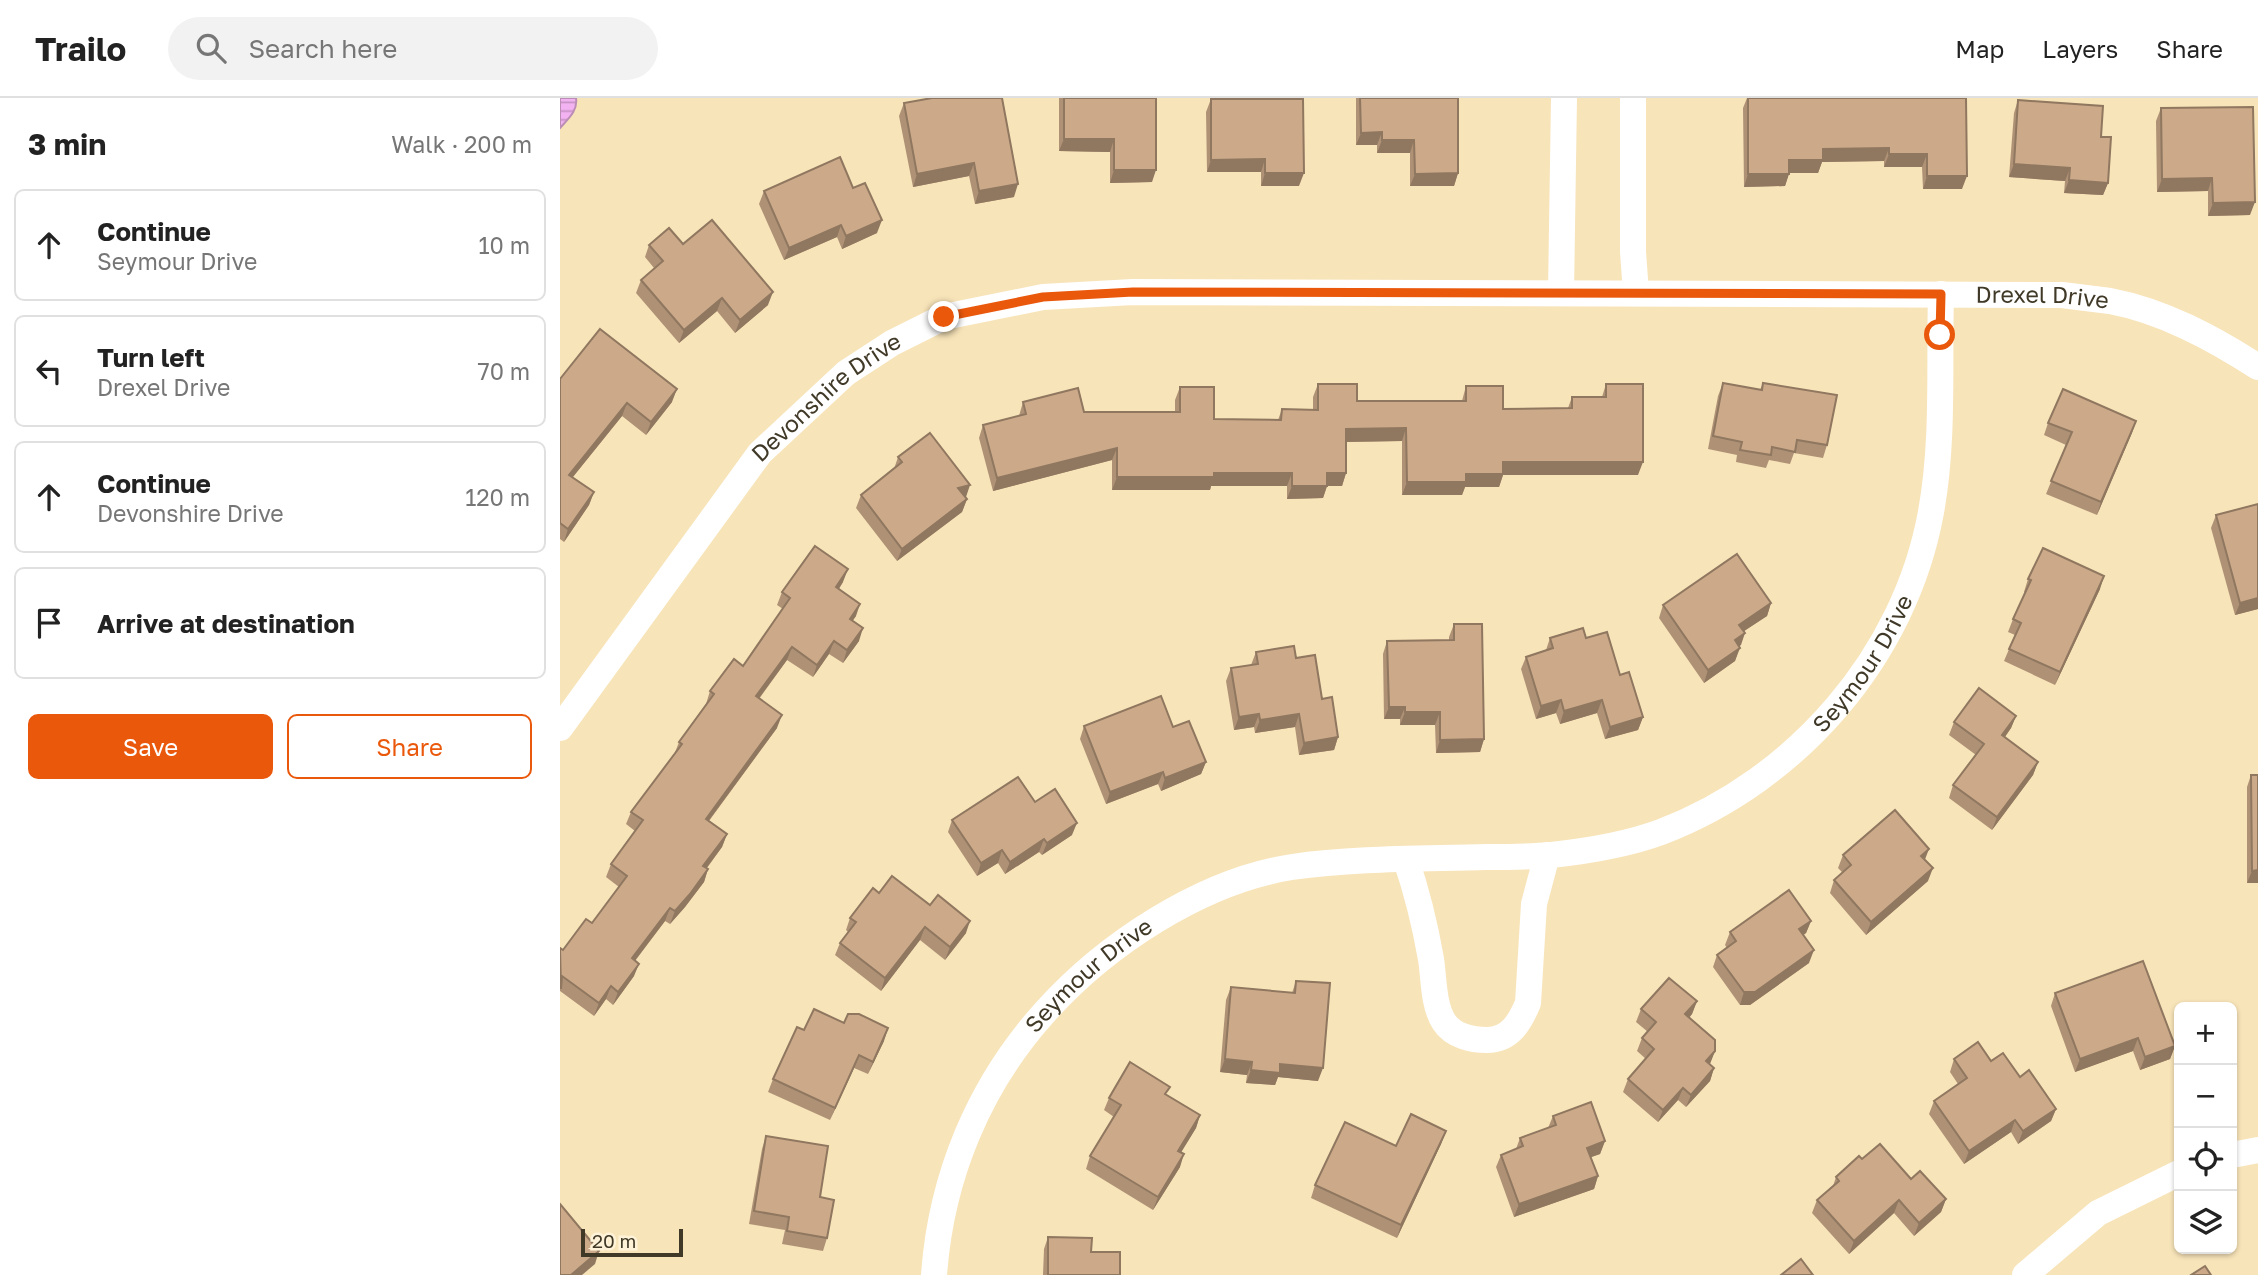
<!DOCTYPE html>
<meta charset="utf-8">
<style>
body{margin:0;font-family:"Golos Text",sans-serif;background:#f2f2f2;color:#222}
.controls{position:absolute;right:21px;bottom:21px;display:grid;overflow:hidden;border-radius:10px;box-shadow:0 2px 5px #0004}
.controls button{width:63px;height:63px;display:grid;place-items:center;padding:0;border:0;border-bottom:2px solid #e0e0e0;background:#fff;color:#222;font:35px sans-serif}
.scale{position:absolute;left:21px;bottom:18px;width:102px;box-sizing:border-box;padding-left:7px;border:4px solid #403927;border-top:0;font-size:19px;line-height:24px;white-space:nowrap;color:#403927;-webkit-text-stroke:5px #fef3d8;paint-order:stroke}
.stop{position:absolute;width:21px;height:21px;margin:-16px;border:5px solid #ea580c;border-radius:50%;background:#fff}
.stop.end{background:#ea580c;border-color:#fff;box-shadow:0 2px 7px #0008}
.list{margin:0;padding:0;list-style:none}
h2{display:flex;justify-content:space-between;align-items:center;height:91px;margin:0;padding:0 28px;font-size:30px}
h2 small{font-size:23px;font-weight:400;color:#767676}
.list li{display:grid;grid-template-columns:46px 1fr auto;gap:21px;align-items:center;box-sizing:border-box;height:112px;margin:0 14px 14px;padding:0 14px;border:2px solid #e0e0e0;border-radius:10px}
.list b{display:block;font-size:26px;white-space:nowrap}
.list p{margin:0;font-size:23px;white-space:nowrap;color:#767676}
.list em{font-size:23px;font-style:normal;color:#767676}
.actions{display:flex;gap:14px;padding:21px 28px}
.actions a{flex:1;padding:16px 0;border:2px solid #ea580c;border-radius:10px;text-align:center;font-size:24px;color:#ea580c}
.actions .main{background:#ea580c;color:#fff}
.icon{flex:none;width:38px;height:38px;fill:none;stroke:currentColor;stroke-width:2;stroke-linecap:round;stroke-linejoin:round}
.map{position:relative;flex:none;width:1698px;height:1177px;overflow:hidden}
header{display:flex;align-items:center;gap:42px;box-sizing:border-box;height:98px;padding:0 35px;background:#fff;border-bottom:2px solid #e0e0e0}
header strong{font-size:33px}
nav{display:flex;gap:38px;margin-inline-start:auto;font-size:24px}
.search{width:490px;height:63px;background:#f2f2f2;display:flex;align-items:center;gap:18px;box-sizing:border-box;padding:0 24px;border-radius:38px;color:#767676;font-size:26px}
main{display:flex}
aside{flex:1;background:#fff}
.map>svg:first-child{display:block}
</style>
<header>
<strong>Trailo</strong>
<div class="search"><svg class="icon" aria-label="search" viewBox="0 0 24 24"><circle cx="10" cy="10" r="6"/><path d="M15 15l6 6"/></svg>Search here</div>
<nav><a>Map</a><a>Layers</a><a>Share</a></nav>
</header>
<main>
<aside>
<h2>3 min<small>Walk · 200 m</small></h2>
<ul class="list">
<li><svg class="icon" aria-label="ahead" viewBox="0 0 24 24"><path d="M12 20V5M6 11l6-6 6 6"/></svg><div><b>Continue</b><p>Seymour Drive</p></div><em>10 m</em></li>
<li><svg class="icon" aria-label="left" viewBox="0 0 24 24"><path d="M17 20v-9H6M10 6l-5 5 5 5"/></svg><div><b>Turn left</b><p>Drexel Drive</p></div><em>70 m</em></li>
<li><svg class="icon" aria-label="ahead" viewBox="0 0 24 24"><path d="M12 20V5M6 11l6-6 6 6"/></svg><div><b>Continue</b><p>Devonshire Drive</p></div><em>120 m</em></li>
<li><svg class="icon" aria-label="arrive" viewBox="0 0 24 24"><path d="M6 21V4h12l-3 4 3 4H6"/></svg><div><b>Arrive at destination</b></div></li>
</ul>
<div class="actions"><a class="main">Save</a><a>Share</a></div>
</aside>
<div class="map">
<svg width="1698" height="1177" viewBox="0 0 1698 1177">
<defs>
<pattern id="water-rules" width="6" height="5" patternUnits="userSpaceOnUse" patternTransform="scale(1.75)"><rect width="6" height="5" fill="#f3b3f2"/><path d="M0 2.5h6" fill="none" stroke="#c693c4"/></pattern>
</defs>
<rect width="100%" height="100%" fill="#f8e4b9"/>
<!-- water -->
<path fill="url(#water-rules)" stroke="#bd8eb5" stroke-width="2" d="M 0,0 L 16,0 C 18,13 8,21 0,30 Z"/>
<g fill="none" stroke-linecap="round" stroke-linejoin="round">
<!-- minor -->
<g stroke="#fff" stroke-width="26">
<polyline points="1073,0 1073,154 1076,195"/>
<polyline points="1001,195 1004,0"/>
<path id="s1" d="M 0,630 L 200,355 L 286,275 L 332,245 L 384,219 L 483,199 L 573,194 L 1502,197 C 1518,199 1534,201 1550,203 C 1603,213 1653,240 1698,269"/>
<path d="M 846,762 C 857,794 865,827 871,861 C 874,880 873,907 884,924 C 893,938 912,942 927,942 C 950,942 960,924 968,905 L 974,806 L 987,757"/>
<polyline points="1672,1057 1698,1052"/>
<path id="s2" d="M 374,1177 C 381,1079 419,987 485,914 C 545,847 641,783 732,769 C 796,760 862,761 926,759 C 947,759 969,759 991,757 C 1028,753 1066,747 1101,734 C 1237,682 1345,558 1371,414 C 1384,343 1379,268 1381,196"/>
<polyline points="1465,1177 1538,1115 1619,1075"/>
</g>
</g>
<!-- wall -->
<g fill="#af9276">
<polygon points="499,0 596,0 592,84 550,85 550,54 499,53"/>
<polygon points="796,0 898,0 898,75 894,88 850,88 850,55 817,55 817,47 796,47"/>
<polygon points="1187,0 1406,0 1402,91 1363,91 1362,69 1324,69 1324,63 1262,64 1258,75 1229,75 1225,88 1184,89 1183,10"/>
<polygon points="651,1 739,88 701,88 701,74 647,74 646,14"/>
<polygon points="1458,2 1548,85 1543,97 1504,95 1505,83 1449,79 1454,15"/>
<polygon points="344,5 454,99 415,106 409,78 353,89 339,18"/>
<polygon points="1601,10 1690,117 1648,118 1648,93 1597,94 1596,23"/>
<polygon points="293,90 317,135 282,151 277,139 224,162 199,106 204,93"/>
<polygon points="123,146 208,207 175,235 157,213 119,245 76,195 81,182 94,170 85,159 89,147"/>
<polygon points="0,281 112,304 86,337 62,318 12,380 34,394 29,407 4,444 0,441"/>
<polygon points="1163,285 1200,292 1203,285 1267,347 1263,360 1234,355 1230,366 1209,362 1206,370 1176,364 1177,357 1148,351 1158,298"/>
<polygon points="758,286 797,303 902,303 906,288 943,311 1008,310 1012,299 1042,299 1046,286 1078,377 943,377 939,389 905,389 902,397 842,397 842,343 786,344 786,375 782,388 767,388 763,400 727,401 727,388 651,388 650,392 552,392 552,362 433,393 419,340 423,327 459,318 463,304 524,314 615,314 615,302 620,289 654,321 718,322 722,311 753,312 753,299"/>
<polygon points="1576,323 1537,417 1486,396 1506,347 1484,337 1488,325"/>
<polygon points="338,359 407,401 402,414 337,463 296,410 301,397 334,371"/>
<polygon points="1698,406 1698,511 1675,517 1651,430 1656,417"/>
<polygon points="1468,481 1540,491 1495,587 1444,563 1455,537 1448,534 1453,521 1466,494 1464,494"/>
<polygon points="283,484 279,491 296,518 292,523 299,543 283,565 269,556 253,579 227,562 199,601 217,630 149,723 167,736 162,749 147,770 148,771 144,784 125,809 110,826 105,823 75,863 74,878 53,907 46,901 34,918 0,893 0,894 0,850 3,852 32,825 59,789 46,779 51,766 75,733 66,726 71,714 114,657 119,644 146,606 150,593 183,568 223,511 217,507 222,494"/>
<polygon points="1211,505 1207,518 1184,533 1175,563 1144,585 1099,520 1103,507"/>
<polygon points="894,526 924,641 920,654 876,655 875,627 840,627 840,621 824,621 823,556 827,543 889,542 889,539"/>
<polygon points="990,540 1026,540 1060,577 1083,619 1078,632 1045,641 1037,615 1000,626 996,615 976,621 961,571 966,559 986,552"/>
<polygon points="696,554 736,560 762,601 778,639 774,652 739,657 735,629 695,635 694,629 674,632 666,583 671,570 691,567"/>
<polygon points="1456,618 1451,630 1445,639 1478,664 1473,677 1432,732 1389,700 1393,687 1416,657 1389,637 1394,624"/>
<polygon points="524,628 646,664 641,676 601,693 598,686 546,706 520,641"/>
<polygon points="1691,677 1698,677 1698,785 1687,785 1687,689"/>
<polygon points="475,704 512,737 482,757 479,754 445,776 438,765 417,778 388,734 392,722"/>
<polygon points="1283,757 1365,762 1368,783 1306,837 1270,795 1274,782 1283,775 1278,770"/>
<polygon points="319,795 406,835 385,862 360,842 321,893 275,857 280,845 288,834 286,832 290,820"/>
<polygon points="1251,823 1246,835 1243,837 1249,865 1190,907 1180,907 1153,869 1157,857 1167,850 1165,847 1170,834"/>
<polygon points="736,883 758,983 718,979 715,987 686,985 687,977 660,974 666,902 671,889 732,895"/>
<polygon points="1495,895 1615,948 1610,961 1580,972 1573,953 1515,974 1491,908"/>
<polygon points="1137,903 1132,916 1129,920 1155,953 1149,967 1154,970 1150,983 1126,1009 1118,1002 1098,1024 1063,994 1068,981 1086,961 1077,953 1082,940 1088,934 1076,924 1081,911"/>
<polygon points="244,932 324,943 308,976 294,970 270,1022 208,994 213,981"/>
<polygon points="1394,961 1431,963 1460,979 1496,1011 1491,1023 1458,1046 1451,1034 1404,1066 1369,1016 1374,1003 1398,986 1390,974"/>
<polygon points="607,997 640,1017 636,1030 621,1054 620,1069 593,1112 526,1071 530,1058 554,1019 544,1012 549,1000"/>
<polygon points="993,1018 1045,1043 1040,1056 1031,1059 1038,1078 1034,1091 954,1119 936,1069 941,1057 956,1051 960,1040 988,1030"/>
<polygon points="886,1033 881,1046 837,1140 751,1100 755,1087 836,1048"/>
<polygon points="206,1038 260,1099 267,1140 263,1153 222,1146 225,1132 189,1126 202,1051"/>
<polygon points="1302,1061 1351,1081 1386,1101 1381,1114 1354,1138 1334,1115 1289,1156 1252,1115 1257,1102 1273,1088 1276,1079"/>
<polygon points="488,1139 531,1154 560,1177 483,1177 484,1151"/>
</g>
<!-- shaded-wall -->
<g fill="#8f7760">
<polygon points="822,34 817,47 796,47 801,35"/>
<polygon points="504,41 554,41 550,54 499,53"/>
<polygon points="822,42 854,42 850,55 817,55"/>
<polygon points="1329,50 1324,63 1262,64 1258,75 1224,75 1229,62 1263,51"/>
<polygon points="1329,56 1367,56 1362,69 1324,69"/>
<polygon points="705,61 701,74 647,74 651,62"/>
<polygon points="414,65 409,78 353,89 357,76"/>
<polygon points="1454,66 1510,70 1505,83 1449,79"/>
<polygon points="554,72 596,72 592,84 550,85"/>
<polygon points="705,75 744,75 739,88 701,88"/>
<polygon points="898,75 894,88 850,88 855,76"/>
<polygon points="1188,76 1229,76 1225,88 1184,89"/>
<polygon points="1367,78 1407,78 1402,91 1363,91"/>
<polygon points="1652,80 1648,93 1597,94 1602,81"/>
<polygon points="1509,82 1548,85 1543,97 1504,95"/>
<polygon points="458,86 454,99 415,106 419,93"/>
<polygon points="1695,104 1690,117 1648,118 1653,105"/>
<polygon points="322,122 317,135 282,151 286,138"/>
<polygon points="281,127 277,139 224,162 229,150"/>
<polygon points="213,194 208,207 175,235 180,222"/>
<polygon points="162,200 157,213 119,245 124,232"/>
<polygon points="117,291 112,304 86,337 91,324"/>
<polygon points="67,305 62,318 4,390 9,377"/>
<polygon points="1576,323 1572,335 1537,417 1541,404"/>
<polygon points="846,330 842,343 781,344 786,331"/>
<polygon points="557,350 552,362 433,393 437,380"/>
<polygon points="943,364 1083,364 1078,377 943,377 939,389 905,389 902,397 842,397 847,384 906,376"/>
<polygon points="654,375 732,375 727,388 651,388 650,392 552,392 557,379"/>
<polygon points="767,375 786,375 782,388 767,388 763,400 727,401 732,388"/>
<polygon points="410,387 406,399 398,390"/>
<polygon points="34,394 29,407 4,444 8,431"/>
<polygon points="407,401 402,414 337,463 342,451"/>
<polygon points="288,471 283,484 271,502 276,489"/>
<polygon points="1544,478 1540,491 1495,587 1500,574"/>
<polygon points="1698,500 1698,511 1675,517 1680,505"/>
<polygon points="1211,505 1207,518 1175,539 1179,527"/>
<polygon points="300,506 296,518 285,534 290,521"/>
<polygon points="303,530 299,543 283,565 287,552"/>
<polygon points="1185,535 1181,547 1170,555 1175,542"/>
<polygon points="274,543 269,556 253,579 257,567"/>
<polygon points="232,549 227,562 191,611 196,598"/>
<polygon points="1180,550 1175,563 1144,585 1148,572"/>
<polygon points="1001,602 996,615 976,621 981,608"/>
<polygon points="1042,602 1037,615 1000,626 1004,613"/>
<polygon points="829,609 845,609 840,621 824,621"/>
<polygon points="845,614 880,614 875,627 840,627"/>
<polygon points="699,616 694,629 674,632 679,619"/>
<polygon points="739,616 735,629 695,635 700,622"/>
<polygon points="222,617 217,630 141,733 146,721"/>
<polygon points="1456,618 1451,630 1437,650 1442,637"/>
<polygon points="1083,619 1078,632 1045,641 1050,629"/>
<polygon points="778,639 774,652 739,657 744,645"/>
<polygon points="924,641 920,654 876,655 880,642"/>
<polygon points="646,664 641,676 601,693 605,680"/>
<polygon points="1478,664 1473,677 1432,732 1437,719"/>
<polygon points="603,674 598,686 546,706 550,694"/>
<polygon points="517,725 512,737 482,757 487,745"/>
<polygon points="167,736 162,749 139,780 143,768"/>
<polygon points="484,741 479,754 445,776 450,764"/>
<polygon points="1369,751 1364,764 1361,758"/>
<polygon points="442,752 438,765 417,778 421,765"/>
<polygon points="1373,770 1368,783 1306,837 1311,824"/>
<polygon points="148,771 144,784 125,809 110,826 115,813"/>
<polygon points="1698,772 1698,785 1687,785 1692,773"/>
<polygon points="110,810 105,823 67,873 72,860"/>
<polygon points="410,823 406,835 385,862 390,849"/>
<polygon points="1251,823 1246,835 1234,844 1239,831"/>
<polygon points="365,829 360,842 321,893 325,880"/>
<polygon points="1254,852 1249,865 1190,907 1180,907 1184,894"/>
<polygon points="79,866 74,878 53,907 58,894"/>
<polygon points="51,888 46,901 34,918 39,905"/>
<polygon points="1137,903 1132,916 1121,929 1125,916"/>
<polygon points="328,930 324,943 308,976 313,964"/>
<polygon points="1578,940 1573,953 1515,974 1520,961"/>
<polygon points="1615,948 1610,961 1580,972 1585,959"/>
<polygon points="1155,953 1150,966 1141,976 1146,963"/>
<polygon points="299,957 294,970 270,1022 275,1010"/>
<polygon points="665,961 692,964 687,977 660,974"/>
<polygon points="720,966 763,970 758,983 718,979 715,987 686,985 691,972"/>
<polygon points="1154,970 1150,983 1126,1009 1131,997"/>
<polygon points="1123,990 1118,1002 1098,1024 1103,1012"/>
<polygon points="1496,1011 1491,1023 1458,1046 1463,1033"/>
<polygon points="640,1017 636,1030 614,1066 618,1053"/>
<polygon points="1455,1022 1451,1034 1404,1066 1409,1053"/>
<polygon points="886,1033 881,1046 837,1140 841,1127"/>
<polygon points="1045,1043 1040,1056 1023,1062 1027,1050"/>
<polygon points="624,1056 620,1069 593,1112 598,1099"/>
<polygon points="1038,1078 1034,1091 954,1119 959,1106"/>
<polygon points="1386,1101 1381,1114 1354,1138 1359,1125"/>
<polygon points="1339,1102 1334,1115 1289,1156 1294,1143"/>
<polygon points="39,1153 35,1166 22,1177 11,1177"/>
</g>
<!-- building -->
<g fill="#ccaa89" stroke="#8f7760" stroke-width="2">
<polygon points="372,0 442,0 458,86 419,93 414,65 357,76 344,5"/>
<polygon points="504,0 596,0 596,72 554,72 554,41 504,41"/>
<polygon points="800,0 898,0 898,75 855,76 854,42 822,42 822,34 801,35"/>
<polygon points="1188,0 1406,0 1407,78 1367,78 1367,56 1329,56 1329,50 1263,51 1263,62 1229,62 1229,76 1188,76"/>
<polygon points="651,1 743,1 744,75 705,75 705,61 651,62"/>
<polygon points="1458,2 1543,8 1541,39 1551,39 1548,85 1509,82 1510,70 1454,66"/>
<polygon points="1693,9 1695,104 1653,105 1652,80 1602,81 1601,10"/>
<polygon points="280,59 293,90 305,85 322,122 286,138 281,127 229,150 204,93"/>
<polygon points="152,122 213,194 180,222 162,200 124,232 81,182 103,163 89,147 109,130 123,146"/>
<polygon points="40,231 117,291 91,324 67,305 9,377 34,394 8,431 0,425 0,281"/>
<polygon points="1163,285 1202,292 1203,285 1277,297 1267,347 1237,342 1235,354 1212,349 1211,357 1180,352 1182,344 1153,338"/>
<polygon points="758,286 797,286 797,303 906,303 906,288 943,288 943,311 1012,310 1012,299 1046,299 1046,286 1083,286 1083,364 943,364 943,376 906,376 906,384 847,384 846,330 786,331 786,375 767,375 767,388 732,388 732,375 654,375 654,379 557,379 557,350 437,380 423,327 466,316 463,304 518,290 524,314 620,314 620,289 654,289 654,321 721,322 722,311 758,312"/>
<polygon points="1503,291 1576,323 1541,404 1491,383 1512,334 1488,325"/>
<polygon points="370,335 410,387 398,390 407,401 342,451 301,397 342,364 338,359"/>
<polygon points="1698,406 1698,500 1680,505 1656,417"/>
<polygon points="255,448 288,471 276,489 300,506 290,521 303,530 287,552 274,543 257,567 232,549 196,598 222,617 146,721 167,736 143,768 148,771 130,796 115,813 110,810 72,860 79,866 58,894 51,888 39,905 2,878 1,891 0,850 3,852 26,821 32,825 67,778 51,766 83,722 71,714 122,646 119,644 154,596 150,593 174,561 183,568 230,500 222,494"/>
<polygon points="1483,450 1544,478 1500,574 1449,551 1461,525 1453,521 1471,482 1468,481"/>
<polygon points="1177,456 1211,505 1179,527 1185,535 1175,542 1180,550 1148,572 1103,507"/>
<polygon points="894,526 922,526 924,641 880,642 880,614 845,614 845,609 829,609 827,543 894,542"/>
<polygon points="1023,530 1026,540 1047,534 1060,577 1069,574 1083,619 1050,629 1042,602 1004,613 1001,602 981,608 966,559 993,550 990,540"/>
<polygon points="734,548 736,560 755,557 762,601 772,599 778,639 744,645 739,616 700,622 699,616 679,619 671,570 698,566 696,554"/>
<polygon points="1419,590 1456,618 1442,637 1478,664 1437,719 1393,687 1424,646 1394,624"/>
<polygon points="601,598 613,629 629,623 646,664 605,680 603,674 550,694 524,628"/>
<polygon points="1691,677 1698,677 1698,772 1692,773"/>
<polygon points="458,679 475,704 495,691 517,725 487,745 484,741 450,764 442,752 421,765 392,722"/>
<polygon points="1335,712 1369,751 1361,758 1373,770 1311,824 1274,782 1291,767 1283,757"/>
<polygon points="332,778 370,807 378,797 410,823 390,849 365,829 325,880 280,845 296,824 290,820 313,790 319,795"/>
<polygon points="1229,792 1251,823 1239,831 1254,852 1195,894 1184,894 1157,857 1176,843 1170,834"/>
<polygon points="1583,863 1615,948 1585,959 1578,940 1520,961 1495,895"/>
<polygon points="1109,880 1137,903 1125,916 1155,942 1155,953 1146,963 1154,970 1131,997 1123,990 1103,1012 1068,981 1094,951 1082,940 1096,924 1081,911"/>
<polygon points="736,883 770,885 763,970 720,966 720,975 691,972 692,964 665,961 671,889 735,895"/>
<polygon points="254,911 284,925 288,916 299,916 328,930 313,964 299,957 275,1010 213,981 237,929 244,932"/>
<polygon points="1418,944 1431,963 1443,955 1460,979 1469,972 1496,1011 1463,1033 1455,1022 1409,1053 1374,1003 1407,980 1394,961"/>
<polygon points="570,964 610,989 605,996 640,1017 618,1053 624,1056 598,1099 530,1058 561,1007 549,1000"/>
<polygon points="1031,1004 1045,1043 1027,1050 1038,1078 959,1106 941,1057 963,1048 960,1040 996,1027 993,1018"/>
<polygon points="851,1016 886,1033 841,1127 755,1087 785,1024 836,1048"/>
<polygon points="206,1038 268,1048 260,1099 274,1102 267,1140 227,1133 229,1119 194,1113"/>
<polygon points="1320,1046 1351,1081 1360,1073 1386,1101 1359,1125 1339,1102 1294,1143 1257,1102 1279,1083 1276,1079 1299,1058 1302,1061"/>
<polygon points="0,1106 39,1153 11,1177 0,1177"/>
<polygon points="488,1139 532,1140 531,1154 560,1154 560,1177 488,1177"/>
<polygon points="1241,1161 1253,1177 1221,1177"/>
<polygon points="1645,1168 1651,1177 1631,1177"/>
</g>
<g fill="none" stroke-linecap="round" stroke-linejoin="round">
<!-- route -->
<polyline stroke="#ea580c" stroke-width="9" points="384,219 483,199 573,194 1381,196 1380,237"/>
</g>
<g text-anchor="middle" stroke-width="7" stroke-linejoin="round" paint-order="stroke">
<!-- street labels -->
<g font-size="23" fill="#403927" stroke="#fef3d8">
<text dy="8" stroke="none"><textPath href="#s1" startOffset="1671">Drexel Drive</textPath></text>
<text dy="8" stroke="none"><textPath href="#s1" startOffset="427">Devonshire Drive</textPath></text>
<text dy="8" stroke="none"><textPath href="#s2" startOffset="1223">Seymour Drive</textPath></text>
<text dy="8" stroke="none"><textPath href="#s2" startOffset="348">Seymour Drive</textPath></text>
</g>
</g>
</svg>
<div class="controls">
<button>+</button>
<button>−</button>
<button><svg class="icon" aria-label="locate" viewBox="0 0 24 24"><circle cx="12" cy="12" r="6"/><path d="M12 2v4M12 18v4M2 12h4M18 12h4"/></svg></button>
<button><svg class="icon" aria-label="layers" viewBox="0 0 24 24"><path d="M12 4l9 5-9 5-9-5zM3 14l9 5 9-5"/></svg></button>
</div>
<div class="scale">20 m</div>
<div class="stop" style="left:1380px;top:237px"></div>
<div class="stop end" style="left:384px;top:219px"></div>
</div>
</main>
